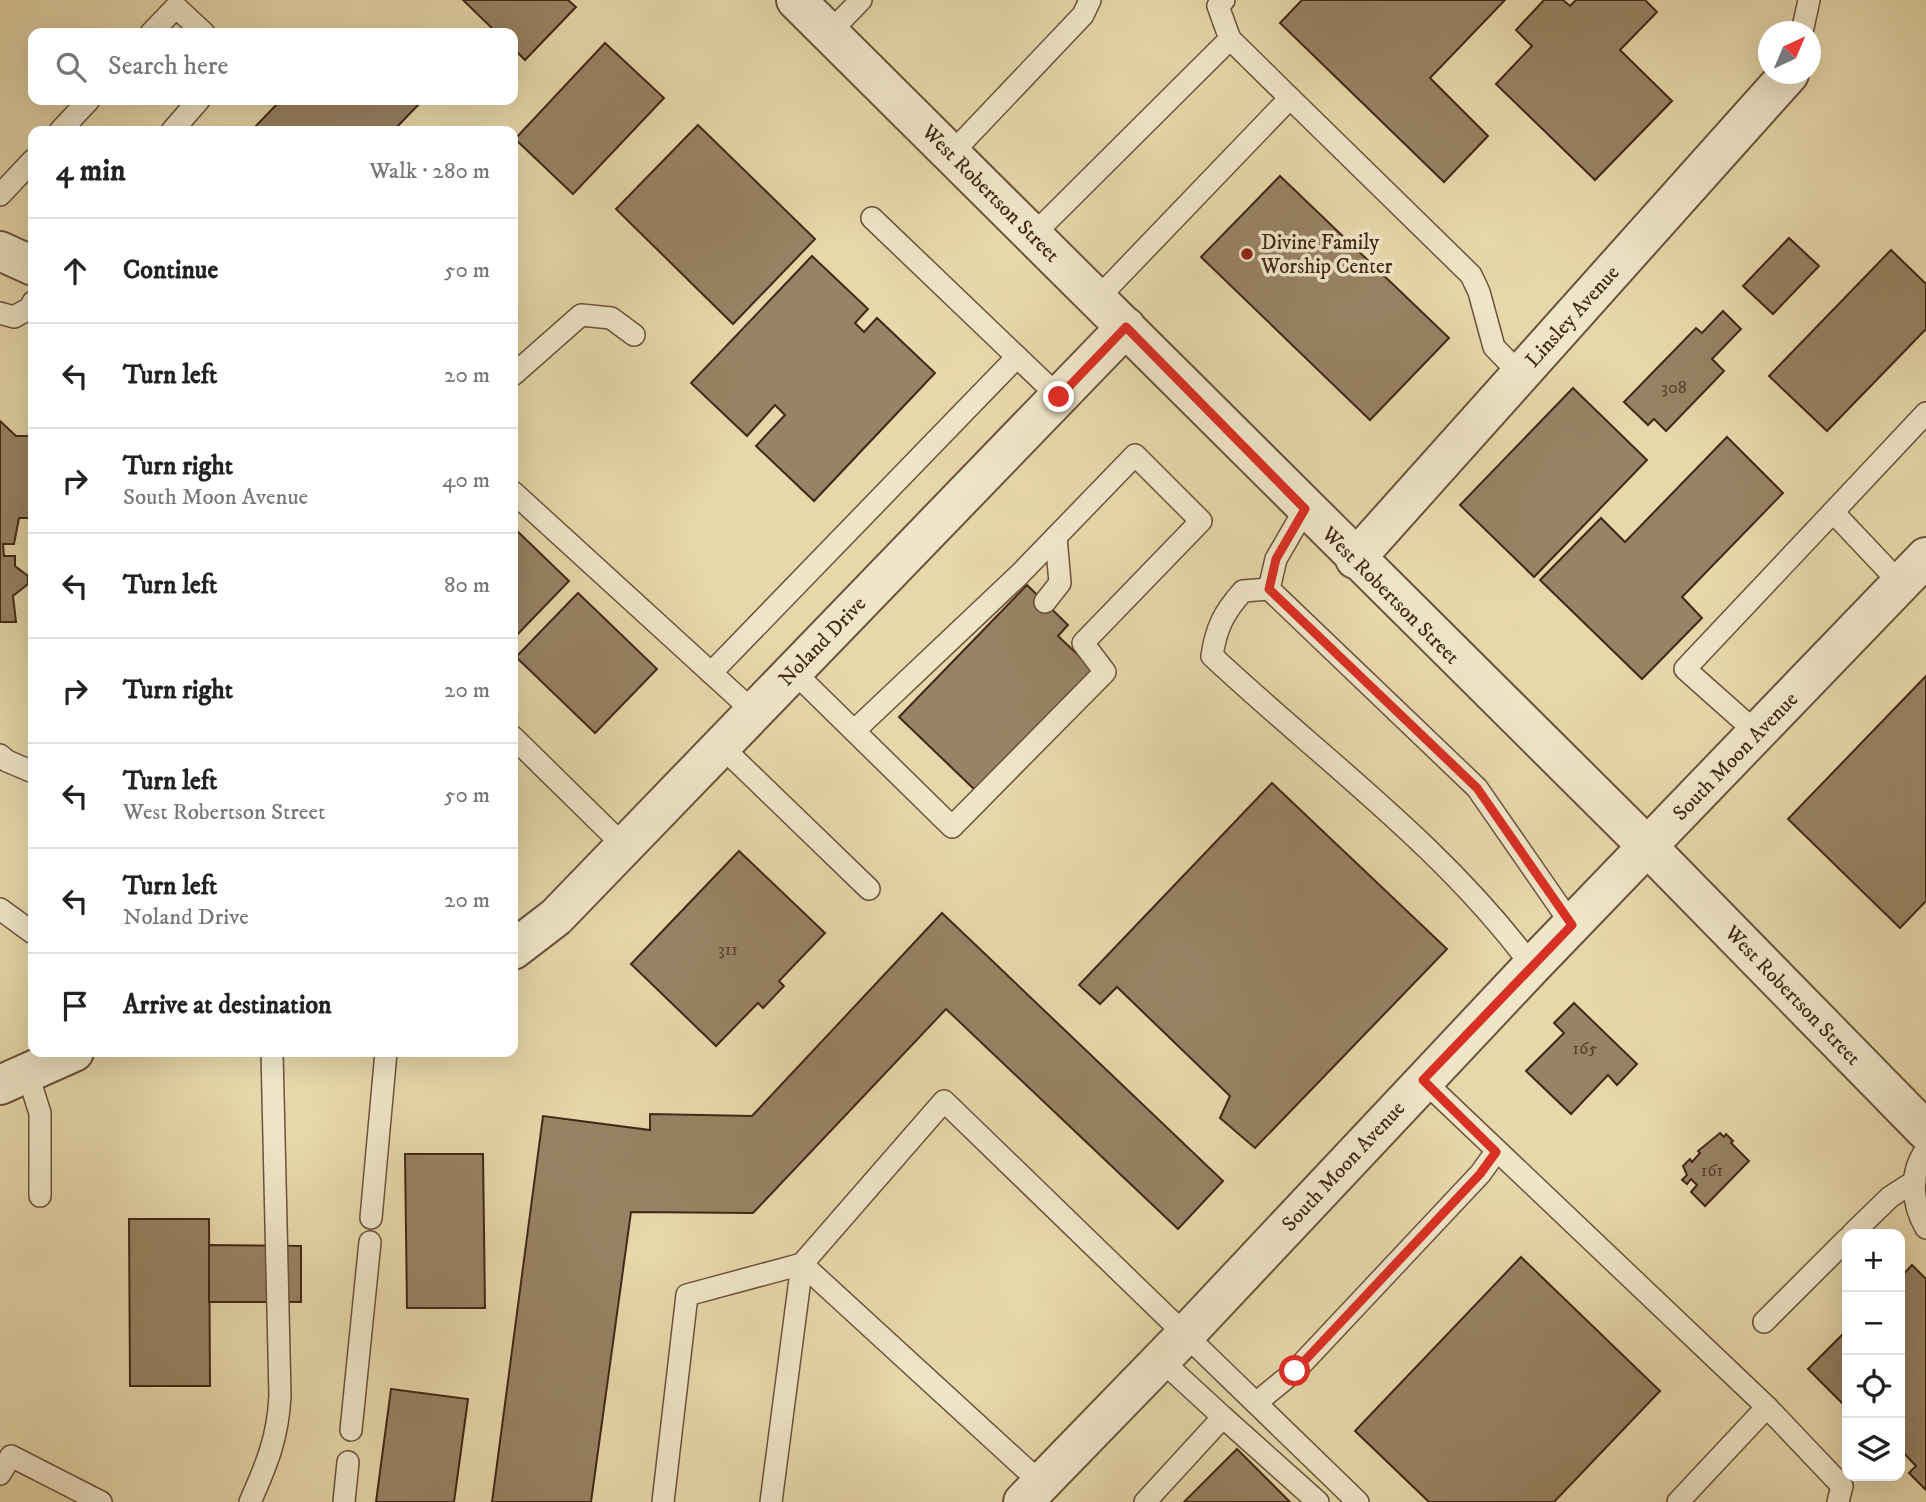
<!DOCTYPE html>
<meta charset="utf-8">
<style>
body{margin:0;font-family:"IM FELL DW Pica",serif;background:#f2f2f2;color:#222}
.controls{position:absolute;right:21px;bottom:21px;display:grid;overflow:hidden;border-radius:14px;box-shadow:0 7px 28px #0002}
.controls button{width:63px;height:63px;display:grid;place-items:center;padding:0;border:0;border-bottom:2px solid #e0e0e0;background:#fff;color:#222;font:35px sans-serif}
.compass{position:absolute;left:1758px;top:21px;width:63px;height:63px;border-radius:50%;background:#fff;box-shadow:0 7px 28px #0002;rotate:44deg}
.stop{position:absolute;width:21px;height:21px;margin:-16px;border:5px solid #d93025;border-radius:50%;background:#fff}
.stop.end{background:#d93025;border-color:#fff;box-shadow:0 2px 7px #0008}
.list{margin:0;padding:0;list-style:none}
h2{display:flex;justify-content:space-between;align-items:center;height:91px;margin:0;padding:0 28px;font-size:30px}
h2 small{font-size:23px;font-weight:400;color:#767676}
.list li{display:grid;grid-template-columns:46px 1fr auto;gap:21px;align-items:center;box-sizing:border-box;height:105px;padding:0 28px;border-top:2px solid #e0e0e0}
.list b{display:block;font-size:26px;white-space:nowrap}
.list p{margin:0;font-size:23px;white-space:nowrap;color:#767676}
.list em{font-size:23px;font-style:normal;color:#767676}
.icon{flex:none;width:38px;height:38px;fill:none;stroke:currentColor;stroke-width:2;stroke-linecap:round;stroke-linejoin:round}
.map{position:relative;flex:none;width:1926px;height:1502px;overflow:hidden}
.search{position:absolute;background:#fff;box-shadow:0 7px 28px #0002;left:28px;top:28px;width:490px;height:77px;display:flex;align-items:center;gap:18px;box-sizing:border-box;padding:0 24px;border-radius:14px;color:#767676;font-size:26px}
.panel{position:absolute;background:#fff;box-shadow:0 7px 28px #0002;left:28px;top:126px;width:490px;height:931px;border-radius:14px}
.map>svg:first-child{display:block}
</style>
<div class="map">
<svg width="1926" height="1502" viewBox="0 0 1926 1502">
<rect width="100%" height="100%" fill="#e7d8ab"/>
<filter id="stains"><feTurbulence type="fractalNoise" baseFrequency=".00286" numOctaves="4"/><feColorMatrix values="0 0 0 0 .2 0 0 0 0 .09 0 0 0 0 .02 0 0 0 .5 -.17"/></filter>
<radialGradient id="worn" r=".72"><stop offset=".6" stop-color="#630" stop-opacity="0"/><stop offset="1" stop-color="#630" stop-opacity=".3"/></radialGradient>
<!-- building -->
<g fill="#988364" stroke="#422717" stroke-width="2">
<polygon points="463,0 568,0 576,7 525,60 513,48 513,33 497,33"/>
<polygon points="1302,0 1505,0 1430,78 1488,136 1444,182 1280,23"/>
<polygon points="1544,0 1563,0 1570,6 1576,0 1645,0 1657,12 1620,50 1672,101 1595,180 1496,84 1532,46 1516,30"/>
<polygon points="605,43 664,98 573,194 515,139"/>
<polygon points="281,100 423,100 393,131 251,131"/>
<polygon points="698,125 815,239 733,324 616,209"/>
<polygon points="1280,176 1449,338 1370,420 1201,257"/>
<polygon points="1789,238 1819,266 1773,314 1743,286"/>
<polygon points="1891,250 1926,284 1926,329 1827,431 1769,376"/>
<polygon points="812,256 868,309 855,323 864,332 877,318 935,373 814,501 756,446 785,415 775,405 747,436 691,383"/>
<polygon points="1723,311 1741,329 1712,359 1724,371 1666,431 1654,419 1648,425 1624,402 1696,328 1702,333"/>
<polygon points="1573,388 1647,460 1534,577 1460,505"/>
<polygon points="0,421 16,436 33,436 33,518 19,518 14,544 3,544 4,556 15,556 15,566 28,576 28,584 13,596 16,622 0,622"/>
<polygon points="1727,437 1783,493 1682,597 1702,618 1642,679 1540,580 1601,518 1625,542"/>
<polygon points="513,527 569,581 513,639"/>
<polygon points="1027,585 1068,625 1058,636 1093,669 976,791 899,717"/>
<polygon points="578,593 657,669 595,733 516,657"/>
<polygon points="1926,676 1926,901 1900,928 1788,819"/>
<polygon points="1272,783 1447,949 1255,1148 1220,1118 1230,1096 1117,987 1100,1004 1079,985"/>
<polygon points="739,851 825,933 779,981 784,986 763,1008 758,1003 716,1046 631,964"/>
<polygon points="942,913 1223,1181 1178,1229 946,1009 753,1213 631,1212 591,1502 492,1502 543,1116 650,1130 650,1114 752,1116"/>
<polygon points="1574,1003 1637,1064 1617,1085 1608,1075 1571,1114 1526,1071 1564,1033 1554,1023"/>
<polygon points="1720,1133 1724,1137 1726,1134 1733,1141 1731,1143 1749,1161 1705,1206 1691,1192 1697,1185 1691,1179 1687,1184 1682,1180 1687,1175 1683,1166 1690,1159 1692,1162 1700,1153 1698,1151"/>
<polygon points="405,1154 483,1154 485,1308 407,1308"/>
<polygon points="129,1219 209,1219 210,1386 130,1386"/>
<polygon points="209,1245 301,1246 301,1302 209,1302"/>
<polygon points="1521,1257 1660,1391 1554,1502 1429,1502 1355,1431"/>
<polygon points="1912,1265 1926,1279 1926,1490 1909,1473 1916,1466 1900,1449 1900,1278"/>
<polygon points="1847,1330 1847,1408 1808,1369"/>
<polygon points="391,1389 468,1399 454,1502 376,1502"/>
<polygon points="1237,1449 1290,1502 1184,1502"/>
</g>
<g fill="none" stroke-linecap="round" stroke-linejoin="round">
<defs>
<g id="lane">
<polyline points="1224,0 1218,6 1230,39"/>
<polyline points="1802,32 1809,0"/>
<polyline points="151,33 176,7 204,33"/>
<polyline points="829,33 861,0"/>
<polyline points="1290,98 1471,275 1479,292 1494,347 1520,374"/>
<polyline points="60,131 89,100"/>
<polyline points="172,131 199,100"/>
<polyline points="951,154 1083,15 1090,0"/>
<polyline points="0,195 33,160"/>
<polyline points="872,218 1059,397"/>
<polyline points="1033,235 1230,39 1290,98 1097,299"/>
<polyline points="0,313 14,317 30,308 33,302"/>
<polyline points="513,375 581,315 611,318 634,335"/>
<polyline points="513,492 754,712"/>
<polyline points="1305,509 1276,559 1269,589 1477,788 1572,925"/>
<polyline points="1901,584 1833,512 1926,413"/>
<path d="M 1269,589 L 1243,591 C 1224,612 1216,628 1212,656 C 1321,758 1442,845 1532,966"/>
<polyline points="1045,602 1060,583 1056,537"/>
<polyline points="793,671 952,827 1105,672 1083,643 1201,521 1135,455 1020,574 854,731"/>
<polyline points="711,673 1017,357"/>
<polyline points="1757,733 1685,669 1833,512"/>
<polyline points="513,737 624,846"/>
<polyline points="721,746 869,889"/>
<polyline points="0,755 7,761 33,772"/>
<polyline points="0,909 33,933"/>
<polyline points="27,1072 40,1113 40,1196"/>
<polyline points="1423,1080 1767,1407 1842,1486 1838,1502"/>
<path d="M 1926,1150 C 1909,1173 1912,1204 1926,1228"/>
<polyline points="371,1218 386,1052"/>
<polyline points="1852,1234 1890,1197 1915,1181"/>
<polyline points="1764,1322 1847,1239"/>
<polyline points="1256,1403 1295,1371 1480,1174 1496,1152"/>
<polyline points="1223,1417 1318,1502"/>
<polyline points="351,1430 370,1242"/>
<polyline points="0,1474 11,1456 101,1502"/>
<path d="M 250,1502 C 267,1464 278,1437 280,1396 L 272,1052"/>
<polyline points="344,1502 348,1462"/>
<polyline points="663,1502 687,1295 802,1264 1041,1483"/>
<polyline points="771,1502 802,1264 944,1101 1358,1502"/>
<polyline points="1145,1502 1223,1417 1161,1360"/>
<polyline points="1678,1502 1767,1407"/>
</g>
<g id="street">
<polyline points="796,0 1648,847 1926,1131"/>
<polyline points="0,251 33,266"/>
<polyline points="1355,559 1789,74"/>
<polyline points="513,950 556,917 1126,327"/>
<polyline points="0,1085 74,1052"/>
<polyline points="1023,1502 1187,1333 1532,966 1926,557"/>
</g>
</defs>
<!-- lane casing -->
<use href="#lane" stroke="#6b533c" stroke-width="24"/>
<!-- street casing -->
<use href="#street" stroke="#6b533c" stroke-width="42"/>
<!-- lane -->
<use href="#lane" stroke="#efe6c8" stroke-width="21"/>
<!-- street -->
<use href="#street" stroke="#efe6c8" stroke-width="38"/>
</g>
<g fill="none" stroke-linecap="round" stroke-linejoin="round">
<!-- route -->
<polyline stroke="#d93025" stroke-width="9" points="1059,397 1126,327 1305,509 1276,559 1269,589 1477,788 1572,925 1423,1080 1496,1152 1480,1174 1295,1371"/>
</g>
<!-- markers -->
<circle fill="#8f2418" stroke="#efe6c8" stroke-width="2.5" cx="1247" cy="254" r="7"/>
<g text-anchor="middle" stroke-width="7" stroke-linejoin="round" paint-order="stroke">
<!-- number labels -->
<g font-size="18" fill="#583e2a">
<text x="1674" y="393">308</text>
<text x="728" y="955">311</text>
<text x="1585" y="1054">165</text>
<text x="1712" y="1176">161</text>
</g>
<!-- street labels -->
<g font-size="21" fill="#422717" stroke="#efe6c8">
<text transform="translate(991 193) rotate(45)" y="7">West Robertson Street</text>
<text transform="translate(1572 316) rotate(-48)" y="7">Linsley Avenue</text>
<text transform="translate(1391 595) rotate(45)" y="7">West Robertson Street</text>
<text transform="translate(822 641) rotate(-46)" y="7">Noland Drive</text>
<text transform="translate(1735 756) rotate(-46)" y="7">South Moon Avenue</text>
<text transform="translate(1793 995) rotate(46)" y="7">West Robertson Street</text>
<text transform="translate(1343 1166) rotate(-47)" y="7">South Moon Avenue</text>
</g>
<!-- poi labels -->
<g font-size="21" fill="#422717" stroke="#efe6c8" text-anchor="start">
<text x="1261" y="249">Divine Family<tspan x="1261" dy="24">Worship Center</tspan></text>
</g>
</g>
<rect width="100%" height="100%" filter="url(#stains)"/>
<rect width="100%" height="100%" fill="url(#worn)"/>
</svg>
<div class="controls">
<button>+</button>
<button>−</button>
<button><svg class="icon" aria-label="locate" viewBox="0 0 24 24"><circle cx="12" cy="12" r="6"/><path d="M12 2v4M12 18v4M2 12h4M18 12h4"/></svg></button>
<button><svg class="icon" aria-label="layers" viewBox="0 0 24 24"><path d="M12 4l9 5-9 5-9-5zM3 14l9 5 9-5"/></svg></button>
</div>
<svg class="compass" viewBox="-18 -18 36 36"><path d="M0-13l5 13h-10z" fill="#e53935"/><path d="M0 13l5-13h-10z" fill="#767676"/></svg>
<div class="stop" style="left:1295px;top:1371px"></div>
<div class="stop end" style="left:1059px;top:397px"></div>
<div class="search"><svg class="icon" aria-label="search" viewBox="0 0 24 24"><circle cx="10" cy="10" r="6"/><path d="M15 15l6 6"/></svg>Search here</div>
<section class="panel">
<h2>4 min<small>Walk · 280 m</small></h2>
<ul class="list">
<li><svg class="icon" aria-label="ahead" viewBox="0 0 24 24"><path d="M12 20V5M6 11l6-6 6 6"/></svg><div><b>Continue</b></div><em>50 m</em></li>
<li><svg class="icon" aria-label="left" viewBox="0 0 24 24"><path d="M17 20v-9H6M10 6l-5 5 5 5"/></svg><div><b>Turn left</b></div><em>20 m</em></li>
<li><svg class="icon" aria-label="right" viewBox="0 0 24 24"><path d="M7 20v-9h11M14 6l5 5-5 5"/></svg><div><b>Turn right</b><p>South Moon Avenue</p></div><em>40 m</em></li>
<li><svg class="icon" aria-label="left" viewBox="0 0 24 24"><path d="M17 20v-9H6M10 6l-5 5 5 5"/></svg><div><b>Turn left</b></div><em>80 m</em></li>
<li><svg class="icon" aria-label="right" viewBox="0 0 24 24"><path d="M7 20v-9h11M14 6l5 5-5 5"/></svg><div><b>Turn right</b></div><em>20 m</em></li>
<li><svg class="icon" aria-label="left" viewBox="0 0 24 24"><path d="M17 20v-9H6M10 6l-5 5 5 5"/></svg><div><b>Turn left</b><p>West Robertson Street</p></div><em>50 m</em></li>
<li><svg class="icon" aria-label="left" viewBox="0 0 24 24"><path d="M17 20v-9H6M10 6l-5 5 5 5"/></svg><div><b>Turn left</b><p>Noland Drive</p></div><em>20 m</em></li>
<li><svg class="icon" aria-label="arrive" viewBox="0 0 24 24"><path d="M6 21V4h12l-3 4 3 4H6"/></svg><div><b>Arrive at destination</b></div></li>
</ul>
</section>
</div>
